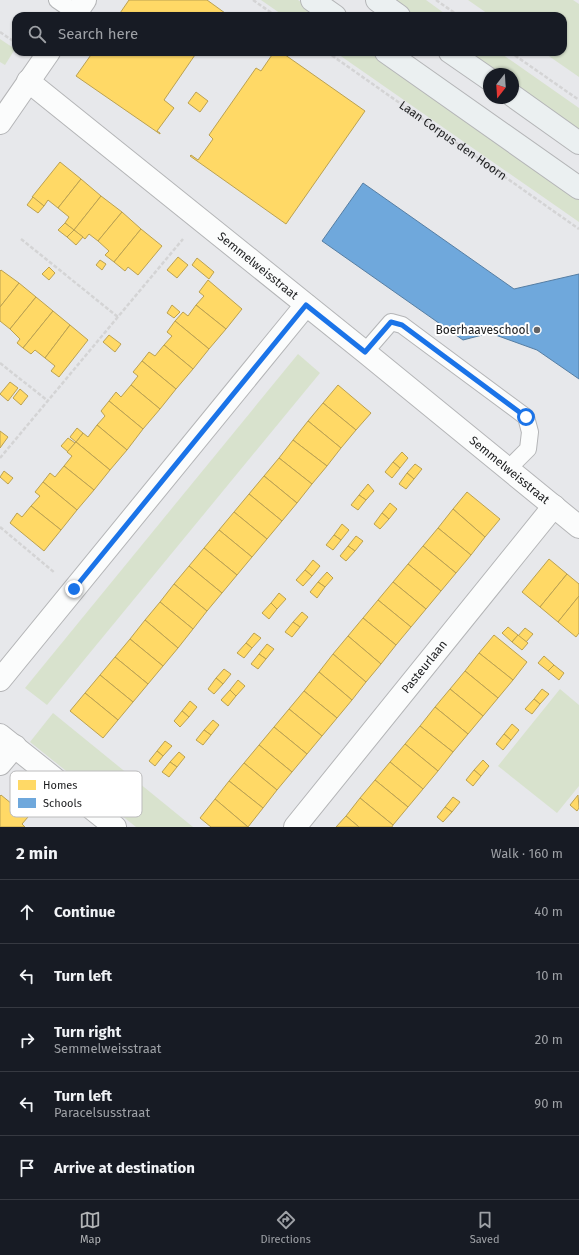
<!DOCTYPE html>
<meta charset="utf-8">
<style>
body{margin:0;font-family:"Fira Sans",sans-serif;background:#20242c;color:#f1f3f6}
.compass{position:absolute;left:483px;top:68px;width:36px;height:36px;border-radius:50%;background:#171b24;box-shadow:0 1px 3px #0004;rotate:197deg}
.stop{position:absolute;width:12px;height:12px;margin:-9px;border:3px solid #1a73e8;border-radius:50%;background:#fff}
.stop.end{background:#1a73e8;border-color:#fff;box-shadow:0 1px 4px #0008}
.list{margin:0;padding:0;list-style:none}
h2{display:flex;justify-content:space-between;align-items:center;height:52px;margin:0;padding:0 16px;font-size:17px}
h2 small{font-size:13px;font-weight:400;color:#9ea1a6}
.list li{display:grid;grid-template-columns:26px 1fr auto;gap:12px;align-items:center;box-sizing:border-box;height:64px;padding:0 16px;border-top:1px solid #363941}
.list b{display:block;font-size:15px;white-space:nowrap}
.list p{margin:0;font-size:13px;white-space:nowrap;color:#9ea1a6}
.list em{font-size:13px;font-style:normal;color:#9ea1a6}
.icon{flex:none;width:22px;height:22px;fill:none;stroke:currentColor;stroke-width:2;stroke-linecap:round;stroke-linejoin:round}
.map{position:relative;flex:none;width:579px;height:827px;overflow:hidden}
.search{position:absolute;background:#171b24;box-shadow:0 1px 3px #0004;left:12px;right:12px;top:12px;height:44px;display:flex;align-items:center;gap:10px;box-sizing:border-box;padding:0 14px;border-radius:12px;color:#9ea1a6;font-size:15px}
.sheet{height:372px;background:#171b24}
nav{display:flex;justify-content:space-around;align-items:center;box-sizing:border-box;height:56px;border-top:1px solid #363941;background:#171b24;font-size:11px;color:#9ea1a6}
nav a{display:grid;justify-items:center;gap:2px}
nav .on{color:#b1b3b5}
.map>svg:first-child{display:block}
</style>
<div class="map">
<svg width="579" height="827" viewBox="0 0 579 827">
<rect width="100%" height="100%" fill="#e7e8eb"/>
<!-- green -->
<g fill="#d8e2cd">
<polygon points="261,0 298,0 321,16 284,16"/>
<polygon points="392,0 426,0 448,16 415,16"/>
<polygon points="468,0 573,0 579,4 579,77 543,52 563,52 563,16 491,16"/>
<polygon points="0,39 15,49 5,65 0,62"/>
<polygon points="335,52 372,52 579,199 579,222"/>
<polygon points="466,52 499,52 579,108 579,131 513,85 513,74 498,74"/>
<polygon points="298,354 320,373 47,705 25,688"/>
<polygon points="560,689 579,705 579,786 557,813 498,766"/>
<polygon points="53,713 193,827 136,827 30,742"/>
</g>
<!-- homes -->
<g fill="#ffd966" stroke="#bba151">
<polygon points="129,0 207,0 225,13 223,16 118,16"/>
<polygon points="93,52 197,52 164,100 174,108 157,131 160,133 160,134 76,76"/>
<polygon points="274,52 281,52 365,111 286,224 190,156 191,155 198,160 213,139 209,135 256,68 261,71"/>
<polygon points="196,92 208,101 200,112 188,103"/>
<polygon points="60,162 81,179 58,208 48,200 44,206 32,197"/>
<polygon points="81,179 101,196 74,230 65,223 69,217 58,208"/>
<polygon points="101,196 122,212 98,241 89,234 85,239 74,230"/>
<polygon points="33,197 44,206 38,213 27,205"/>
<polygon points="122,212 141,229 114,262 105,255 109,251 98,241"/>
<polygon points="65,223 74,230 67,237 58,230"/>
<polygon points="141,229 162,246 138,275 128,267 125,271 114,262"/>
<polygon points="74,230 83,237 76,245 67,237"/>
<polygon points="178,257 188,265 177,278 167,270"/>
<polygon points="197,258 214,272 209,279 192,265"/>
<polygon points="100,260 106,264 102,270 96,265"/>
<polygon points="49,267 55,273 49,280 42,274"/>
<polygon points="1,270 19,283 0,307 0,271"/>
<polygon points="208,280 242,309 226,329 196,305 204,296 199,292"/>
<polygon points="19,283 36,297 10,329 0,321 0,307"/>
<polygon points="36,297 53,311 23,348 17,343 20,339 10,329"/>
<polygon points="172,305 180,312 174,318 167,313"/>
<polygon points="196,305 226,329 209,349 175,321 183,312 188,316"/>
<polygon points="53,311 70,325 45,358 35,350 31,354 23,348"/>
<polygon points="175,321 209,349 193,369 164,345 172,336 167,332"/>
<polygon points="70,325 88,340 59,377 51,371 55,366 45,358"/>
<polygon points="109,335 121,344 115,352 103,342"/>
<polygon points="164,345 193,369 176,389 142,361 149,352 155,356"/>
<polygon points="142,361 176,389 160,409 131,385 138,376 133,372"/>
<polygon points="10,382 18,388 8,401 0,394"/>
<polygon points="131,385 160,409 143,429 109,401 116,392 121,397"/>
<polygon points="338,385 371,413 356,430 323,403"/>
<polygon points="20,389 28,396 21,405 13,398"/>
<polygon points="109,401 143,429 127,450 97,425 105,416 101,411"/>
<polygon points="323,403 356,430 341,448 308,421"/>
<polygon points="308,421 341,448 327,466 293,440"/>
<polygon points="97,425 127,450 110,470 76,442 83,433 88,437"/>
<polygon points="77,428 83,433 76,442 70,437"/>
<polygon points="0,431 8,437 0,448"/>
<polygon points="68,438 75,443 68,452 61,446"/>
<polygon points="293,440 327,466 312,484 279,458"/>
<polygon points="76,442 110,470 94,490 64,466 72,456 67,452"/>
<polygon points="402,452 408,458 400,468 393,462"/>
<polygon points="279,458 312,484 297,503 264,476"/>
<polygon points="393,462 400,468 392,478 385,472"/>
<polygon points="415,464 422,469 414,479 407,473"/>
<polygon points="64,466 94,490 77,510 43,482 50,473 55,477"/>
<polygon points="4,471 13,478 8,484 0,477"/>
<polygon points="407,473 414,479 406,489 399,484"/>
<polygon points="264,476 297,503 282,521 249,494"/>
<polygon points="43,482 77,510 61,530 31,506 40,496 35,492"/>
<polygon points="368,484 374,491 366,500 359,495"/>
<polygon points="467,492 500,519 485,537 453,509"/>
<polygon points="249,494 282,521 267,539 234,512"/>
<polygon points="359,495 366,500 358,510 351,505"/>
<polygon points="390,503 397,509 389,519 382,513"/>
<polygon points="31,506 61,530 44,551 10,523 17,513 22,517"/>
<polygon points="453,509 485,537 471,555 438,528"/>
<polygon points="234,512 267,539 252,557 219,530"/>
<polygon points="382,513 389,519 380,529 374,524"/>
<polygon points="342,524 349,530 341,540 334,535"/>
<polygon points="438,528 471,555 456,573 423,546"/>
<polygon points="219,530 252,557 237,575 204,548"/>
<polygon points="334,535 341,540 333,550 326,545"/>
<polygon points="356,536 363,541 355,551 348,546"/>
<polygon points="348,546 355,551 346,561 340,556"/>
<polygon points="423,546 456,573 441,591 408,564"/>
<polygon points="204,548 237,575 222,593 189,566"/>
<polygon points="549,559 567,574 540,607 522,592"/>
<polygon points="313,560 320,566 312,576 305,570"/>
<polygon points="408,564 441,591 426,609 393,582"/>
<polygon points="189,566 222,593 207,611 174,584"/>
<polygon points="305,570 312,576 303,586 296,580"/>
<polygon points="327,572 333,578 325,587 318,582"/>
<polygon points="567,574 579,584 579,596 558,622 540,607"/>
<polygon points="318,582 325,587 317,598 310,592"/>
<polygon points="393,582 426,609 411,627 378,600"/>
<polygon points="174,584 207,611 193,629 160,602"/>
<polygon points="279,593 286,599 277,609 271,603"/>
<polygon points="579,596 579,633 576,637 558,622"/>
<polygon points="378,600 411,627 396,645 363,618"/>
<polygon points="160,602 193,629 178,648 145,620"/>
<polygon points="271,603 277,609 269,619 262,613"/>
<polygon points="302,612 308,617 300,627 293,622"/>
<polygon points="363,618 396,645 381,664 348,636"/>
<polygon points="145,620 178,648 163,666 130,639"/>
<polygon points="293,622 300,627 292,637 285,632"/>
<polygon points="508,627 518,635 512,642 502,633"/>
<polygon points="525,628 533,634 526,642 518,636"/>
<polygon points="254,633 261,638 252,648 246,643"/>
<polygon points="494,635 527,662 513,680 479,653"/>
<polygon points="518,635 528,643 522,650 512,642"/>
<polygon points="348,636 381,664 366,682 333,654"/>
<polygon points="130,639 163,666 148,684 115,657"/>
<polygon points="246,643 252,648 244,658 237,653"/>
<polygon points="267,644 274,649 266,659 259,654"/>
<polygon points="479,653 513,680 498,698 465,671"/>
<polygon points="259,654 266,659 258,669 251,664"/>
<polygon points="333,654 366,682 352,700 319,672"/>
<polygon points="544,656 554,665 548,671 538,663"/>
<polygon points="115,657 148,684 133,702 100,675"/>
<polygon points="554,665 564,673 559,680 548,671"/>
<polygon points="224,669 231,674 223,684 216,678"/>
<polygon points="465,671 498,698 483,716 450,689"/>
<polygon points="319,672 352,700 337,718 304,691"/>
<polygon points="100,675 133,702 118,720 85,693"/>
<polygon points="216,678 223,684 214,694 208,689"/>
<polygon points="238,680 245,686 236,696 230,690"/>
<polygon points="450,689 483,716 468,734 435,707"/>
<polygon points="542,689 549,694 540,704 534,699"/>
<polygon points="230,690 236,696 228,706 221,700"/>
<polygon points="304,691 337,718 322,736 289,709"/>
<polygon points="85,693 118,720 103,738 70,711"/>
<polygon points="534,699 540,704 532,714 525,709"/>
<polygon points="190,701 197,707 189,717 182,711"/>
<polygon points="435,707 468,734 453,752 420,726"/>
<polygon points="289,709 322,736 307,754 274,727"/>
<polygon points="182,711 189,717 180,727 174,721"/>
<polygon points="213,720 219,725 211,735 204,730"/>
<polygon points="512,724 519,730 511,740 504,734"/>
<polygon points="420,726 453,752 438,771 405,744"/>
<polygon points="274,727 307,754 292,772 259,745"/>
<polygon points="204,730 211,735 203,745 196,740"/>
<polygon points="504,734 511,740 503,750 496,744"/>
<polygon points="165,741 172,746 163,756 157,751"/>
<polygon points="405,744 438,771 423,789 390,762"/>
<polygon points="259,745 292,772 277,790 244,763"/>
<polygon points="157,751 163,756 155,766 149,761"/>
<polygon points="179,752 185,757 177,767 170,762"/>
<polygon points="483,760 489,766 481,776 474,770"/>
<polygon points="170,762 177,767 169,777 162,772"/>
<polygon points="390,762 423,789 408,807 375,780"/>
<polygon points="244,763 277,790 263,808 229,781"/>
<polygon points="474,770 481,776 473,786 466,780"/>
<polygon points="375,780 408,807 393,825 360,798"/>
<polygon points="229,781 263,808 248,827 215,799"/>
<polygon points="1,795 28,817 22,824 25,827 0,827 0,796"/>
<polygon points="578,795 579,808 577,811 570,805"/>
<polygon points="453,797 460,802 452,812 445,807"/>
<polygon points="360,798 393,825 392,827 359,827 346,816"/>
<polygon points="215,799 248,827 211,827 200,818"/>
<polygon points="445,807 452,812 443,822 437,817"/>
<polygon points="346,816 359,827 336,827"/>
</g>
<!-- schools -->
<polygon fill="#6fa8dc" stroke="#567ea3" points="363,183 514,289 579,274 579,379 537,350 490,333 463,340 322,241"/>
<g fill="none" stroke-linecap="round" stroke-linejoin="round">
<defs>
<g id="lane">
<polyline points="57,0 76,13"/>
<polyline points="365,352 391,322 402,325 526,417 530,432 528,449 508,469"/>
</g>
<g id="street">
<polyline points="74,16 85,0"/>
<path id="s2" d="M 28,81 L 365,352 L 579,527"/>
<polyline points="0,123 49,52"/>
<polyline points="0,680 306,305"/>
<polyline points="0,735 115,827"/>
<polyline points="0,764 15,746"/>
<path id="s3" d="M 295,827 L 554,506"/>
</g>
<g id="secondary">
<polyline points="312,0 335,16"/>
<polyline points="377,0 399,16"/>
<polyline points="386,52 579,188"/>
<polyline points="450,52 489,79"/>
<polyline points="513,96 579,143"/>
</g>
</defs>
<!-- lane casing -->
<use href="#lane" stroke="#b4b5b7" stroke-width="18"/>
<!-- street casing -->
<use href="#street" stroke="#b4b5b7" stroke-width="24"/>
<!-- secondary casing -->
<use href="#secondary" stroke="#b4b5b7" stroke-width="24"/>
<!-- path -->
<g stroke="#d4d4d5" stroke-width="2.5" stroke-dasharray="4 2" stroke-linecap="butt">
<polyline points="253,0 276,16"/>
<polyline points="436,0 459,16"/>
<polyline points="0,32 16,43"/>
<path id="s1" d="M 327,52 L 579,229"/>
<polyline points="510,52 579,100"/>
<polyline points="21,239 118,317"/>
<polyline points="0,363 48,401"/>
<polyline points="0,458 183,239"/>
<polyline points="0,527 55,573"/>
</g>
<!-- lane -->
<use href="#lane" stroke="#fbfcfc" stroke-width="16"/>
<!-- street -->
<use href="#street" stroke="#fbfcfc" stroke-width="22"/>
<!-- secondary -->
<use href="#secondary" stroke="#ebf0f1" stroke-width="22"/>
</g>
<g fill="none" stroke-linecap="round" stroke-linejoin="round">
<!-- route -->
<polyline stroke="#1a73e8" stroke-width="5" points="74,589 306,305 365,352 391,322 402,325 526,417"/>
</g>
<!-- markers -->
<circle fill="#636466" stroke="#fff" stroke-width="1.5" cx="537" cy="330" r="4"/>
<g text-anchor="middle" stroke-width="4" stroke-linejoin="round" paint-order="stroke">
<!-- street labels -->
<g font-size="12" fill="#1c1d1f" stroke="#fff">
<text dy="4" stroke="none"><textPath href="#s1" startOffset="154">Laan Corpus den Hoorn</textPath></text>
<text dy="4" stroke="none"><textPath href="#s2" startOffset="295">Semmelweisstraat</textPath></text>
<text dy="4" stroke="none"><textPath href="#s2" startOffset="619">Semmelweisstraat</textPath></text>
<text dy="4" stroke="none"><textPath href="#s3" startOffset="206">Pasteurlaan</textPath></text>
</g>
<!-- poi labels -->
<g font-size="12" fill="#1c1d1f" stroke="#fff" text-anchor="end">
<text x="529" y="334">Boerhaaveschool</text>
</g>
</g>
<!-- legend -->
<rect x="10" y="771" width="132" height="46" rx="6" fill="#fff" stroke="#bbbbbc" stroke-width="1"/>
<rect x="18" y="780" width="18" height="10" fill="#ffd966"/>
<rect x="18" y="798" width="18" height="10" fill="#6fa8dc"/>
<g font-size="11" fill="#1c1d1f">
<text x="43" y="789">Homes</text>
<text x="43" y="807">Schools</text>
</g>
</svg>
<svg class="compass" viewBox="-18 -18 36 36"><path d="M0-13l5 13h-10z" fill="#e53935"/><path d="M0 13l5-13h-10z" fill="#9ea1a6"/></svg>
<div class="stop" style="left:526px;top:417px"></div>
<div class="stop end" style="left:74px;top:589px"></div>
<div class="search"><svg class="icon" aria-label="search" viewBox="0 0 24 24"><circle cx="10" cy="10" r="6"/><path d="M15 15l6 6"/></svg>Search here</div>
</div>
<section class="sheet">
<h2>2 min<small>Walk · 160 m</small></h2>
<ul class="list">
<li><svg class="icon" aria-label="ahead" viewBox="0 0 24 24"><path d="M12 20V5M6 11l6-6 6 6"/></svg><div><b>Continue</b></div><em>40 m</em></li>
<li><svg class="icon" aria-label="left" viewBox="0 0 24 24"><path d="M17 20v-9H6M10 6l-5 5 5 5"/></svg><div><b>Turn left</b></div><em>10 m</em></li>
<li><svg class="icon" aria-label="right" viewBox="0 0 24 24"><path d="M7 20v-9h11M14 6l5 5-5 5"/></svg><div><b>Turn right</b><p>Semmelweisstraat</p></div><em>20 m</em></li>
<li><svg class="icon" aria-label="left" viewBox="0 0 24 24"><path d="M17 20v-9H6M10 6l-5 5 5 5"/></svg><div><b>Turn left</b><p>Paracelsusstraat</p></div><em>90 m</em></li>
<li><svg class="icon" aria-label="arrive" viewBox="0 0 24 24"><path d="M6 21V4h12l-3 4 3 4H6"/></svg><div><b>Arrive at destination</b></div></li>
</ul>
</section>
<nav>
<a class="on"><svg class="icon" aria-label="map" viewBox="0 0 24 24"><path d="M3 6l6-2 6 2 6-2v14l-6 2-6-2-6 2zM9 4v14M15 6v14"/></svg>Map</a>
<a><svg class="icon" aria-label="directions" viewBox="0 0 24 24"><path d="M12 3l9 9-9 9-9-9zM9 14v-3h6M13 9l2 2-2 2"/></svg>Directions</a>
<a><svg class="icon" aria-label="saved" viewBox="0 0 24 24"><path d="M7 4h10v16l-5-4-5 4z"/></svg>Saved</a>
</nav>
